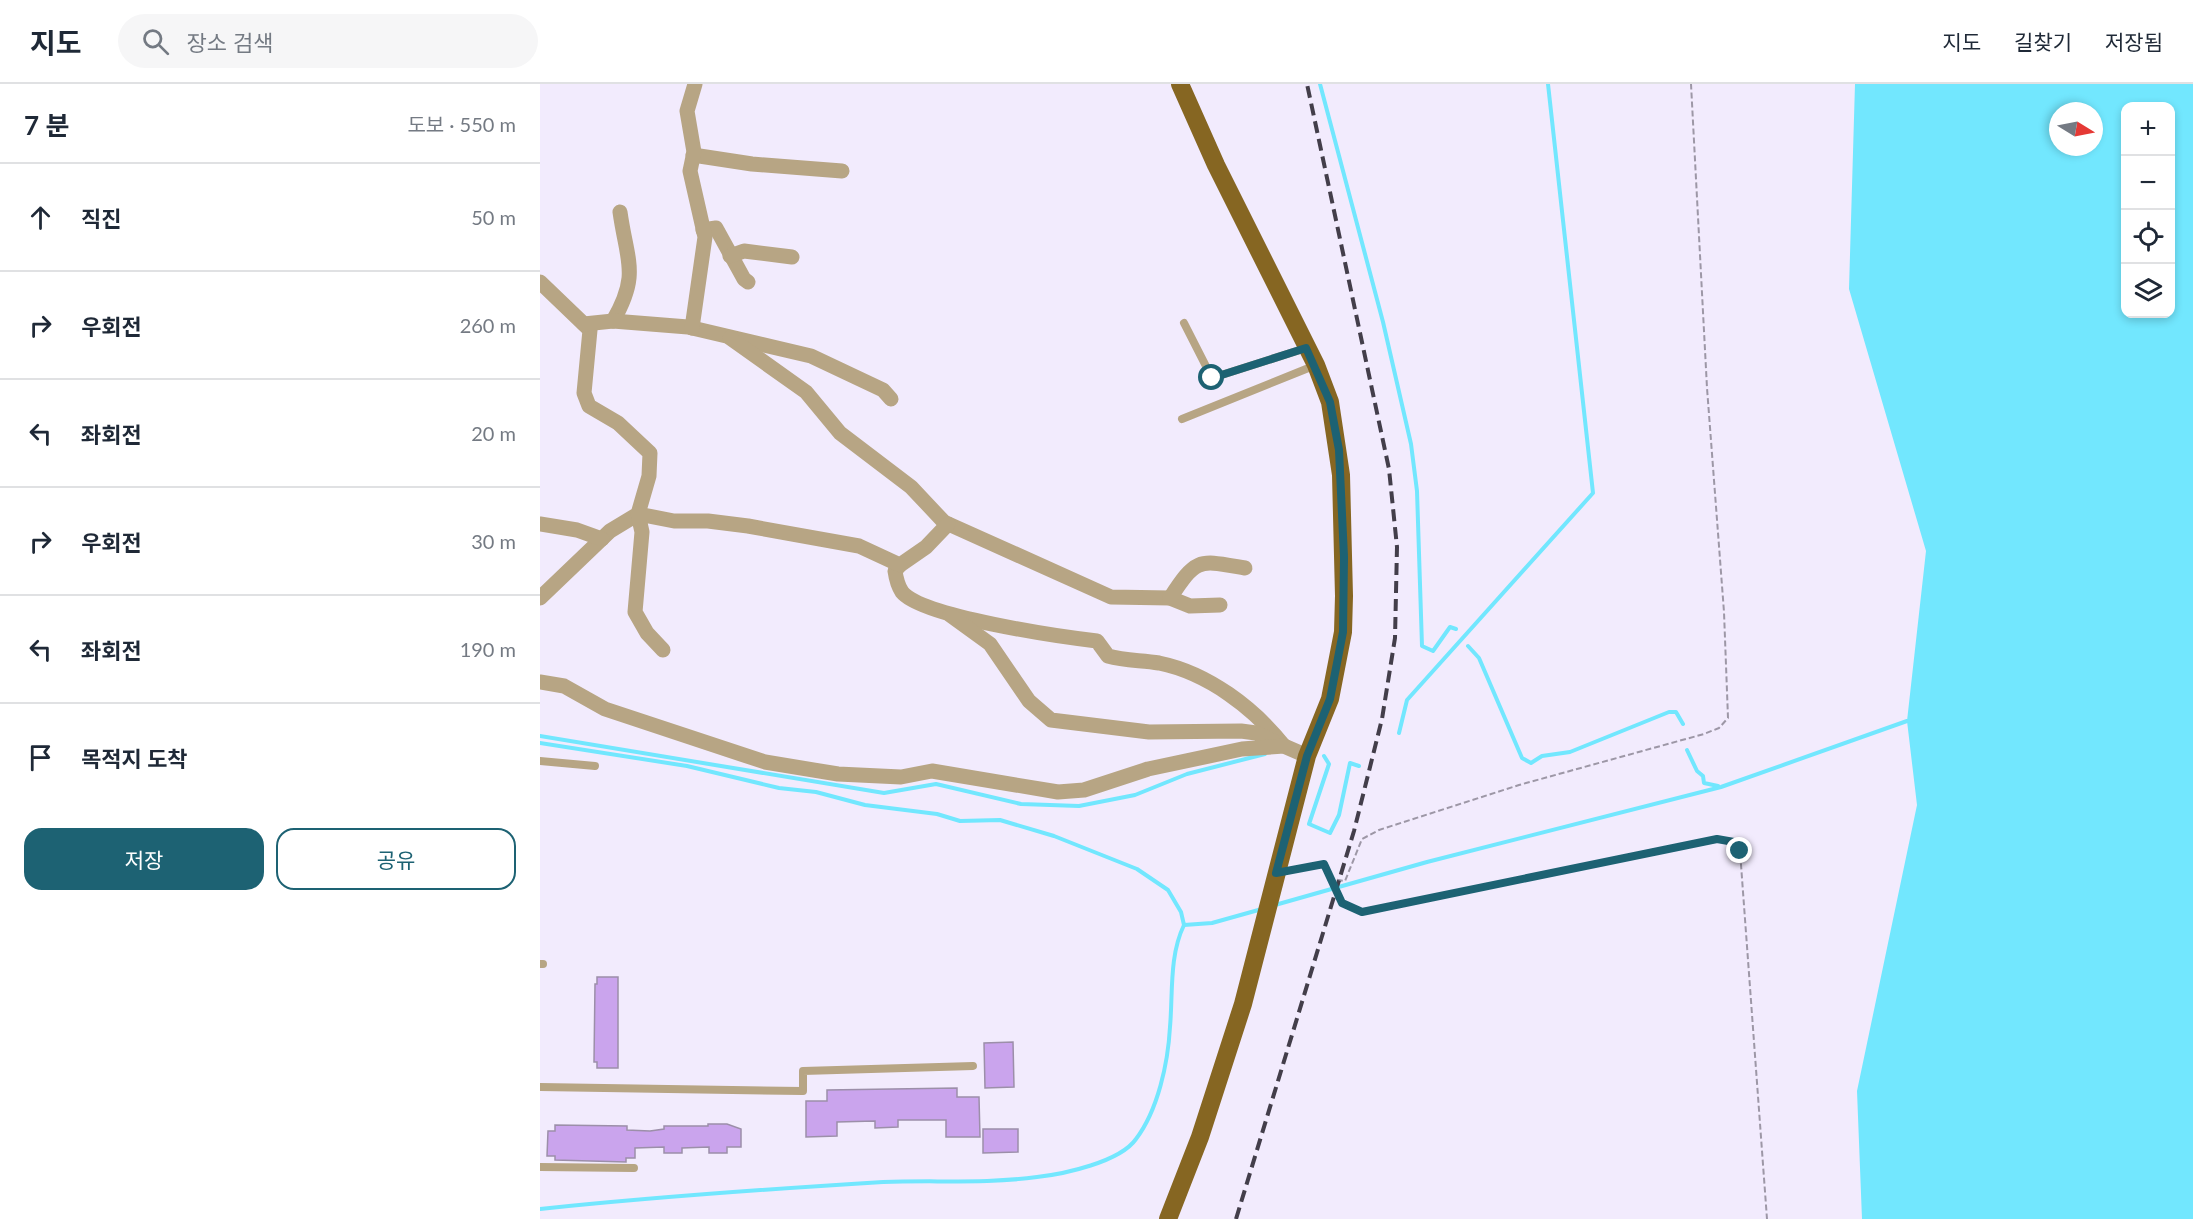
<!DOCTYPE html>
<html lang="ko">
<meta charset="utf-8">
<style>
body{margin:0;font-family:Lato,"Noto Sans KR",sans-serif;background:#f6f6f7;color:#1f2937}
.controls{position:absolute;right:18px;top:18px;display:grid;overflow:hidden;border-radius:12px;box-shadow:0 3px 9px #0003}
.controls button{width:54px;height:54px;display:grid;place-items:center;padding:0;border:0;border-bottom:2px solid #e0e1e3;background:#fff;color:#1f2937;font:30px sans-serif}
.compass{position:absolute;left:1509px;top:18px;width:54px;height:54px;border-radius:50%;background:#fff;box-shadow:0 3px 9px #0003;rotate:100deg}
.stop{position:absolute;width:18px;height:18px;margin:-14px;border:4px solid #1d6273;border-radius:50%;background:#fff}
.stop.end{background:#1d6273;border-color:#fff;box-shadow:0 2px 6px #0008}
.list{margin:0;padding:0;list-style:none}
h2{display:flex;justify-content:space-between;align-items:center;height:78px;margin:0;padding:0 24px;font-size:26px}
h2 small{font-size:20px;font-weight:400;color:#747a83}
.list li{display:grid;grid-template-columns:39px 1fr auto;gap:18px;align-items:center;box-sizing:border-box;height:108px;padding:0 24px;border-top:2px solid #e0e1e3}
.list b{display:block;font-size:22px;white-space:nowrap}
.list em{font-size:20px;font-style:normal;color:#747a83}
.actions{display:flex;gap:12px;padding:18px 24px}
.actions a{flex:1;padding:14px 0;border:2px solid #1d6273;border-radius:18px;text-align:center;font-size:21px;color:#1d6273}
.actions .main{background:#1d6273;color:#fff}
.icon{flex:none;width:33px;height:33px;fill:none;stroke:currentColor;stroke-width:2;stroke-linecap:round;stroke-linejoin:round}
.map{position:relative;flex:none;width:1653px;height:1135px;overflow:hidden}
header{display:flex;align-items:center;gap:36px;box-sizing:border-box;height:84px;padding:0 30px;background:#fff;border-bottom:2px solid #e0e1e3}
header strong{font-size:28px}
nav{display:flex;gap:33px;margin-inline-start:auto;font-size:21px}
.search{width:420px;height:54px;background:#f6f6f7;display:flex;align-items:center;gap:15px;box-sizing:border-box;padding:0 21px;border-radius:33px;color:#747a83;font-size:22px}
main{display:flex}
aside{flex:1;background:#fff}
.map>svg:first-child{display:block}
</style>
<header>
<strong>지도</strong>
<div class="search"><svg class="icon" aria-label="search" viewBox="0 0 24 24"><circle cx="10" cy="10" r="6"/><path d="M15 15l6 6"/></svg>장소 검색</div>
<nav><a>지도</a><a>길찾기</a><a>저장됨</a></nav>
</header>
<main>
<aside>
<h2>7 분<small>도보 · 550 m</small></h2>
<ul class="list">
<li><svg class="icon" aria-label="ahead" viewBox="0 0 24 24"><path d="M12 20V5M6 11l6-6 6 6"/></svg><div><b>직진</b></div><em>50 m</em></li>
<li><svg class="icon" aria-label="right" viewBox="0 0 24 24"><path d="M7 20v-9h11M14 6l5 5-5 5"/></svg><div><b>우회전</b></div><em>260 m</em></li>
<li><svg class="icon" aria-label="left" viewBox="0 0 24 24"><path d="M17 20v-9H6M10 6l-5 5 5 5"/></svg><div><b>좌회전</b></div><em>20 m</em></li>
<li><svg class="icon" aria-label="right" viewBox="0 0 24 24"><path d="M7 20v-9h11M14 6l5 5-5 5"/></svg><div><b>우회전</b></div><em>30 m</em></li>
<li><svg class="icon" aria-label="left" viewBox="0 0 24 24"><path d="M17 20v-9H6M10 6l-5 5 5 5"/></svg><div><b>좌회전</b></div><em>190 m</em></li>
<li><svg class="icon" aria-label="arrive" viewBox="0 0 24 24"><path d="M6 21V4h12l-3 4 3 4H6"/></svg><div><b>목적지 도착</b></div></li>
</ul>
<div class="actions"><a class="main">저장</a><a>공유</a></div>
</aside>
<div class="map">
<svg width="1653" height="1135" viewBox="0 0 1653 1135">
<rect width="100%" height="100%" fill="#f2ebfd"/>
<!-- water -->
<path fill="#72e7fe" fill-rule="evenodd" d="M 1315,0 L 1653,0 L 1653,1135 L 1322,1135 L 1317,1007 L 1377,721 L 1367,637 L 1386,467 L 1309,205 ZM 1586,22 L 1630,22 L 1630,230 L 1586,230 ZM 1518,27 L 1554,27 L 1554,63 L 1518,63 Z"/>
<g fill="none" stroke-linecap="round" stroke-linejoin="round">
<!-- stream -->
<g stroke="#72e7fe" stroke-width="4">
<polyline points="780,0 843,238 871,360 877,407 882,562 893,567 910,543 916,545"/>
<polyline points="928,562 939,574 982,674 991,679 1002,672 1030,668 1129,628 1136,628 1143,640"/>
<polyline points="859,649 867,616 1053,409 1008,0"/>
<polyline points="0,652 344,709 396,700 481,720 539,722 595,711 647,690 725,670"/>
<polyline points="0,659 147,682 239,704 276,708 325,721 397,730 420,737 460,736 514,752 597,785 628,806 641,828 644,841 672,839 722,825"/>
<polyline points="1147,666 1157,687 1163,692 1164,699 1178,702"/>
<polyline points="784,672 789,680 769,740 790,749 799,731 810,679 819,682"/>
<polyline points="735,821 887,778 1181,703 1367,637"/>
<path d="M 0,1125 C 114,1113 228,1105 343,1098 C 394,1096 446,1100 497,1093 C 524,1090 580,1078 596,1055 C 618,1026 628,979 630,943 C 633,909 629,872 644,841"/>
</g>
</g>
<!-- building -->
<g fill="#caa4ed" stroke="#9c8fa9" stroke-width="1.5">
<polygon points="57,893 78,893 78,984 57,984 57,978 54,978 55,900 57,900"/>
<polygon points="473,958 474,1003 445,1004 444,959"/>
<polygon points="417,1004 417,1013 439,1013 440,1053 406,1053 406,1036 358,1036 358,1043 335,1044 335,1037 297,1038 297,1052 266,1053 266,1017 287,1017 287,1006"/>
<polygon points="168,1040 187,1040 201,1045 201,1063 187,1063 187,1069 169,1069 169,1063 142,1064 142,1069 124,1069 124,1063 95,1064 95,1074 86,1074 86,1078 15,1076 15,1072 7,1072 8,1047 15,1047 15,1041 87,1042 87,1046 110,1047 124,1045 124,1042 168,1042"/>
<polygon points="443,1045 478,1045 478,1068 443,1069"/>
</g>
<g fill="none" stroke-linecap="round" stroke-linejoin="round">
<!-- path -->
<g stroke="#9d97a6" stroke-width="2" stroke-dasharray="6 3" stroke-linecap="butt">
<polyline points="753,786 784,780 791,795 805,797 822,755 839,746 979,701 1164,650 1179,644 1188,634 1184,528 1167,304 1151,0"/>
<path d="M 791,795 L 802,819 L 822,828 L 1165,757 C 1181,755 1191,754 1200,767 L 1227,1135"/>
</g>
<!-- service -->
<g stroke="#b7a584" stroke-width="8">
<polyline points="644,239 672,294 766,264"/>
<polyline points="642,335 776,281"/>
<polyline points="0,677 55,682"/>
<polyline points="0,880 3,880"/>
<polyline points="0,1003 263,1007 263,987 433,982"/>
<polyline points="0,1083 94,1084"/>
</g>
<!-- minor -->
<g stroke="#b7a584" stroke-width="15">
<polyline points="153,71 212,80 302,87"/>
<polyline points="163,146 176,144 204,195 208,198"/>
<polyline points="190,172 204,167 252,173"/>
<polyline points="0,198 50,246 44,309 49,322 78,339 110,369 109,392 98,430 70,447 0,514"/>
<path d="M 73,237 C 100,190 87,178 80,128"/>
<polyline points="44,240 73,237 148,243 271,272 343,306 351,315"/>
<polyline points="152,244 165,153 150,87 154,68 147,27 155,0"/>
<polyline points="190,254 266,308 300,349 371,403 404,438 571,513 630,514 650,522 680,521"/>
<polyline points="0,440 37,446 62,455"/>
<path d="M 360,481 L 355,487 C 356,494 358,502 362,508 C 382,533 522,553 557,557 L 568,572 C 585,577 602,576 619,579 C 668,589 714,624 744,662"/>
<path d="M 630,514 C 657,473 658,476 705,484"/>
<polyline points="410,531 450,560 489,617 511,636 609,648 701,647 716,649 741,661"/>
<polyline points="123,566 107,549 95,528 102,448 98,430 134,437 168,437 208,442 319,462 360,481 386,463 408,440"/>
<polyline points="0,598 24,602 65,625 225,678 298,690 361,693 392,687 518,708 544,706 608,685 702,665 744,662 767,672"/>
</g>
<!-- primary -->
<polyline stroke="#866622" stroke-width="18" points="628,1135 660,1053 703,920 767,672 790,615 803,548 804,512 801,391 790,318 776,281 676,81 640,0"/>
<!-- rail -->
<polyline stroke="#433e4a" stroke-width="4" stroke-dasharray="12 6" stroke-linecap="butt" points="696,1135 814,747 842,635 855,554 857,463 849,385 767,0"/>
</g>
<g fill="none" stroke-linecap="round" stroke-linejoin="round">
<!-- route -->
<polyline stroke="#1d6273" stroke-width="8" points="672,294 766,264 790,318 799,366 804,473 803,548 790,615 767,672 736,789 784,780 802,819 822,828 1177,755 1194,758 1200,767"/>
</g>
</svg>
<div class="controls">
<button>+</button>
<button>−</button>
<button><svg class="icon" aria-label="locate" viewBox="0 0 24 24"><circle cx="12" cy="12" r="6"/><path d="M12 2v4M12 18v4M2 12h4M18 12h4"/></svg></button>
<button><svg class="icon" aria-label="layers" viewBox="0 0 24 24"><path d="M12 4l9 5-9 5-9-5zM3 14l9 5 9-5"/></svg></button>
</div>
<svg class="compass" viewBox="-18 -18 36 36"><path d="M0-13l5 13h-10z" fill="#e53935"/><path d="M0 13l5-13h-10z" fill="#747a83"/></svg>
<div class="stop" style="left:672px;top:294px"></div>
<div class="stop end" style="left:1200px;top:767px"></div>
</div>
</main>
